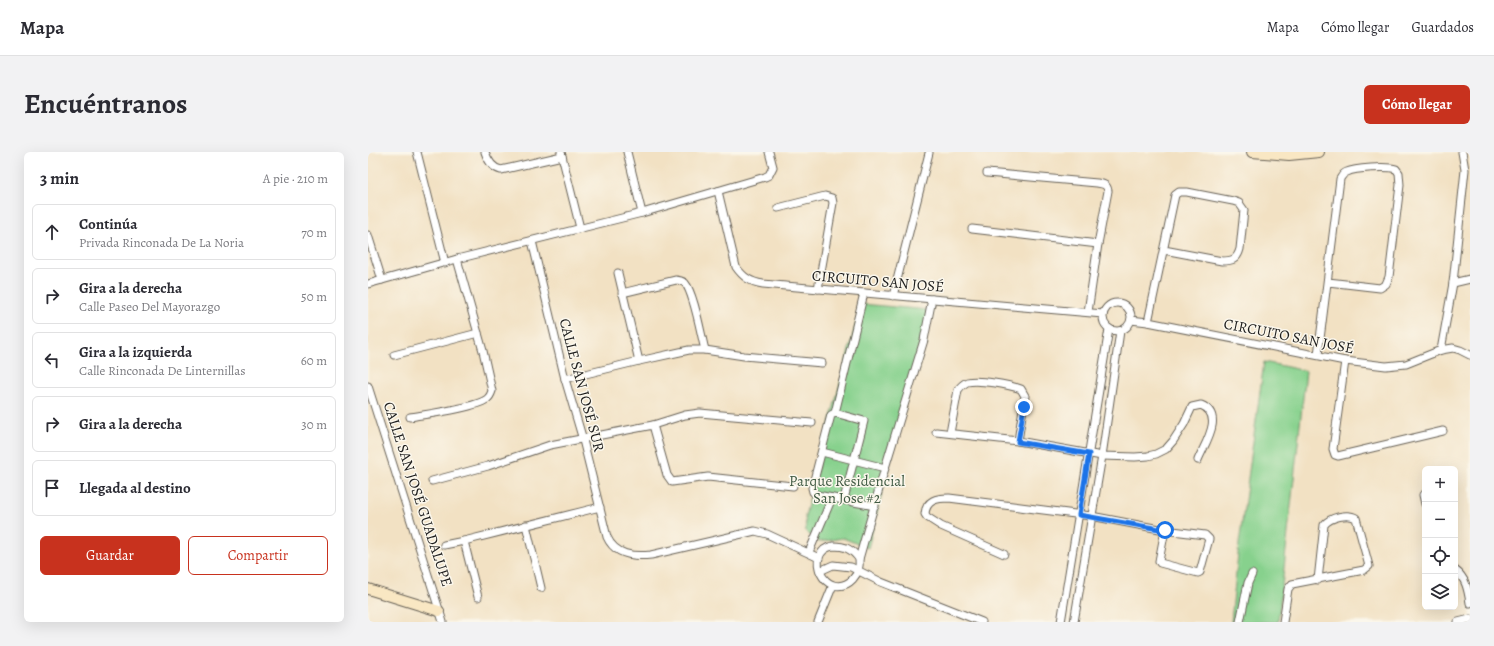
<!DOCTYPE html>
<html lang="es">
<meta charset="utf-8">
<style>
body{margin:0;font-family:Alegreya,serif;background:#f2f2f3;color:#2b2b33}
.controls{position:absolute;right:12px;bottom:12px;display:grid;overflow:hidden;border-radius:6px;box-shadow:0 4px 16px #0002}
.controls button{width:36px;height:36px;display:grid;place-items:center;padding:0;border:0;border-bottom:1px solid #e1e1e2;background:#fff;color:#2b2b33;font:20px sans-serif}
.stop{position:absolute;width:12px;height:12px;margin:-9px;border:3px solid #1a73e8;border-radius:50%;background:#fff}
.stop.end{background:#1a73e8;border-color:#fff;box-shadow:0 1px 4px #0008}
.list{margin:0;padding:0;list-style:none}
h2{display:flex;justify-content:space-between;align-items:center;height:52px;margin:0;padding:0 16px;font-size:17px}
h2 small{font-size:13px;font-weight:400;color:#7c7c81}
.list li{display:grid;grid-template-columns:26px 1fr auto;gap:12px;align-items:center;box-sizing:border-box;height:56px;margin:0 8px 8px;padding:0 8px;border:1px solid #e1e1e2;border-radius:6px}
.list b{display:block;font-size:15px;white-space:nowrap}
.list p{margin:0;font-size:13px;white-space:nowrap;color:#7c7c81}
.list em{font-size:13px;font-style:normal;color:#7c7c81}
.actions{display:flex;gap:8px;padding:12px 16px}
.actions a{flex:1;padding:9px 0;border:1px solid #c8321e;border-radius:6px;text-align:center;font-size:14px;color:#c8321e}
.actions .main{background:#c8321e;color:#fff}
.icon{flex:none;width:22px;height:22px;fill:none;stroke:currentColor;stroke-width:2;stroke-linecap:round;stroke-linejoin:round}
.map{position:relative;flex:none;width:1102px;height:470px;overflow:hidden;border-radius:6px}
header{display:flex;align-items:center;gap:24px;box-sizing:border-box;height:56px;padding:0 20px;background:#fff;border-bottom:1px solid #e1e1e2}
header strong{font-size:19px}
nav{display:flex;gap:22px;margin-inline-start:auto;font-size:14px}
.intro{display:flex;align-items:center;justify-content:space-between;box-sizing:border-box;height:96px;padding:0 24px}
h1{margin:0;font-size:28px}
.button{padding:10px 18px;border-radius:6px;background:#c8321e;color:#fff;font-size:14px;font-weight:700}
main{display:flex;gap:24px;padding:0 24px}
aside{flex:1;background:#fff;border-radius:6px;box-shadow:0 4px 16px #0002}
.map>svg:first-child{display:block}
</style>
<header>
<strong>Mapa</strong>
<nav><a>Mapa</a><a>Cómo llegar</a><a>Guardados</a></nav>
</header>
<div class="intro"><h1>Encuéntranos</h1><a class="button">Cómo llegar</a></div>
<main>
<aside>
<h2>3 min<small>A pie · 210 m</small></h2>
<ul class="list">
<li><svg class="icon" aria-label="ahead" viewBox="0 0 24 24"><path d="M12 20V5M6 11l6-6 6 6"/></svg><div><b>Continúa</b><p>Privada Rinconada De La Noria</p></div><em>70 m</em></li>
<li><svg class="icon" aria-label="right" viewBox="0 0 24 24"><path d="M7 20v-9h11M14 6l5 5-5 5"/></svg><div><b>Gira a la derecha</b><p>Calle Paseo Del Mayorazgo</p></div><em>50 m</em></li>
<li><svg class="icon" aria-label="left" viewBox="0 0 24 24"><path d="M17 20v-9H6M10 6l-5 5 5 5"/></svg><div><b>Gira a la izquierda</b><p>Calle Rinconada De Linternillas</p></div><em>60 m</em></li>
<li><svg class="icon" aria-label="right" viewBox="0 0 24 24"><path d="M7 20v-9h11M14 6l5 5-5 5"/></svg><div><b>Gira a la derecha</b></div><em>30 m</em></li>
<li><svg class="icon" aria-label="arrive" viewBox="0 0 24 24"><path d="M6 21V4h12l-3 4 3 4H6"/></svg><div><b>Llegada al destino</b></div></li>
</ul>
<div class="actions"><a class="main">Guardar</a><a>Compartir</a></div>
</aside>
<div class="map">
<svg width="1102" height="470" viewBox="0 0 1102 470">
<rect width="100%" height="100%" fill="#fbf7ec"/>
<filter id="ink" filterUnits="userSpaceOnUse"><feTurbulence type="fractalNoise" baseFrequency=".025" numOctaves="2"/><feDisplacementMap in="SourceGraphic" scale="8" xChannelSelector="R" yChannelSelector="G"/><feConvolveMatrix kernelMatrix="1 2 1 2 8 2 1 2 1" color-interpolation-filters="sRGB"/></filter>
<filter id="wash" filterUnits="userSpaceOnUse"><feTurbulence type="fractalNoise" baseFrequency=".012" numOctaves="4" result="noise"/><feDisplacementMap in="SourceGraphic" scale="16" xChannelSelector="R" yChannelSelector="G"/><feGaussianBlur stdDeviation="0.9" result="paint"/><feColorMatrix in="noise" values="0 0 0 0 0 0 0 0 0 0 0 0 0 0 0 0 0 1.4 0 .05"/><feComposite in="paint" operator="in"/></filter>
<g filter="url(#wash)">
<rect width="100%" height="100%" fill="#f2e1c3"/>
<!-- green -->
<g fill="#87d18d" stroke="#527654">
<polygon points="493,152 561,158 500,396 475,386 451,390 438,380 437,364"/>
<polygon points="896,210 938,219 910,470 863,470 871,392"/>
</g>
</g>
<g filter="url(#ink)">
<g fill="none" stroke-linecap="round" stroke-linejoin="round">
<defs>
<g id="street">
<polyline points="49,0 77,111"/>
<path d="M 117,0 C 120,9 124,16 133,18 L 194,4"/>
<polyline points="193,0 212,76"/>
<polyline points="259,0 274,61"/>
<path d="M 619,21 L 729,31 C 735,32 739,32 740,39 L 730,92 L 720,160"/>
<path d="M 350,39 L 368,115 C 375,125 382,130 395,132 L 735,162"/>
<polyline points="410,56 457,44 464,46 465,51 450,137"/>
<polyline points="604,77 730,92"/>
<polyline points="0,83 14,128"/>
<path d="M 164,89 L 197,227 L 215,288 L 239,385 C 247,403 265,405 283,403 L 387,379 L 399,382 L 451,406"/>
<polyline points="250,121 271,209"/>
<polyline points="1085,131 1102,127"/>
<polyline points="0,132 89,107 274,61 397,25 401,23 405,15 401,0"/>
<path d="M 254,141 L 308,128 C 312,128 314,129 317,131 C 326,141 333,183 337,198"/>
<polyline points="525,144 561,1"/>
<circle cx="749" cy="165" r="14"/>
<polyline points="763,168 780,170 977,209 1018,214 1038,212 1073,198 1085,196 1092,198 1102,203"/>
<path d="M 780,170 L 807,43 L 811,40 L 819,40 L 865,49 L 871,51 L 876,58 L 872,97 C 869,108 864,109 854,109 L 796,98"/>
<polyline points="1073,198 1085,131 1097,18 1094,0"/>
<polyline points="26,203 110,181"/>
<path d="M 950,203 L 972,27 C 974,24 975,21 979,20 C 987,16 1019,14 1028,17 L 1031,21 L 1032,33 L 1021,125 L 1018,132 L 1012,136 L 960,130"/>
<polyline points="977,209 965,297 967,303 970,304 1075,279"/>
<polyline points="197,227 271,209 321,198 337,198 376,204 454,211"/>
<polyline points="0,234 75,470"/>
<polyline points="467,261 496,141"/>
<path d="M 42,265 C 59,262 107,256 119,247 C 122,245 123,242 124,239 L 115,199 L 89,107"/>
<polyline points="285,273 299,323 304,330 340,325 425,334"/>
<path d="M 568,280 L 650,289 L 734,304 L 767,305 L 780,304 L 788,302 L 798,297 L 805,289 L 816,272 L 824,255 L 833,253 C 857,263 837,291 830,308"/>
<path d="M 582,281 L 590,238 C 592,235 595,232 599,230 C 611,227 641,233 653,237 L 657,244 L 650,289"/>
<polyline points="454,300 517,316"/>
<polyline points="64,329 120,314 182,293 285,273 317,263 332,261 444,271"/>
<polyline points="1055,343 1057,352"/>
<polyline points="476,347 496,269 467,261 463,263 444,336 445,340 449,343 507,354"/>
<polyline points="158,373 173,436"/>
<polyline points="96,389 110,445"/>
<polyline points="76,393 96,389 232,355"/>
<path d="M 465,394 C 477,394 484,397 491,407 C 493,422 481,437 465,433 C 454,429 448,415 451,405 C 454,398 458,395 465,394 Z"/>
<polyline points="441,400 464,346"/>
<path d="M 636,402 L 573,374 L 559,365 L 557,362 C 558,348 569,346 581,346 L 723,364 L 797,378 L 837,383 L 841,387 L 832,420 L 830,421 L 792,411 L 791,409 L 797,378"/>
<polyline points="491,407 517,316 556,188 564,147"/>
<path d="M 1087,418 C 1098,426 1100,438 1102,451"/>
<polyline points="452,419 465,413 483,415 513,430 614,470"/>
<polyline points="450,470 465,433"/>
<polyline points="693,470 741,177"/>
<polyline points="706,470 734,304 752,179"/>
<polyline points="872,470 880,431 884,422"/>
<path d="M 915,470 L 920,437 L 924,432 L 996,418 L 1001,414 L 988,366 C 980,361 962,365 956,373 L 950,428"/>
<polyline points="1090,470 1102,467"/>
</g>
<g id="secondary">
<polyline points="884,0 921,3 951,0"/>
<polyline points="0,437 71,459"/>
</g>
</defs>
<!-- street casing -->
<use href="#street" stroke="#676156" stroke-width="9"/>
<!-- secondary casing -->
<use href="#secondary" stroke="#676156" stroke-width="12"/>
<!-- street -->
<use href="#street" stroke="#fff" stroke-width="7"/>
<!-- secondary -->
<use href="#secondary" stroke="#f9e7c3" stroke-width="10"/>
</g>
</g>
<g fill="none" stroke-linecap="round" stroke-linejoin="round" filter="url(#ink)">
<!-- route -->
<polyline stroke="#1a73e8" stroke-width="5" points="656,255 650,290 721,302 711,363 797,378"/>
</g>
<g text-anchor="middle" stroke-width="3" stroke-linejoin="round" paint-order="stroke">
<!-- street labels -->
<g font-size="15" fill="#1c1c1c" stroke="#fbf7ec">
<text transform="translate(510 129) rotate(5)" y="5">CIRCUITO SAN JOSÉ</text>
<text transform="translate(921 184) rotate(11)" y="5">CIRCUITO SAN JOSÉ</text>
<text transform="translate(214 233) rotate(75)" y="5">CALLE SAN JOSÉ SUR</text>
<text transform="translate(50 342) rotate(72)" y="5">CALLE SAN JOSÉ GUADALUPE</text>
</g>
<!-- park labels -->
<g font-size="15" fill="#415b44" stroke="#fbf7ec">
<text x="479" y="334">Parque Residencial<tspan x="479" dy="17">San Jose #2</tspan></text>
</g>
</g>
</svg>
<div class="controls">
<button>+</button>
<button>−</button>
<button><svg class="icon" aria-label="locate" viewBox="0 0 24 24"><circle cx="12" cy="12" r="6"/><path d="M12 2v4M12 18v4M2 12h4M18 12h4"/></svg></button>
<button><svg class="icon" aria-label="layers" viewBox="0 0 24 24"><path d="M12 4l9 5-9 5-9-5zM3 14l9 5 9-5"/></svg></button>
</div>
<div class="stop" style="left:797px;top:378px"></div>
<div class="stop end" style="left:656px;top:255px"></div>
</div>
</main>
